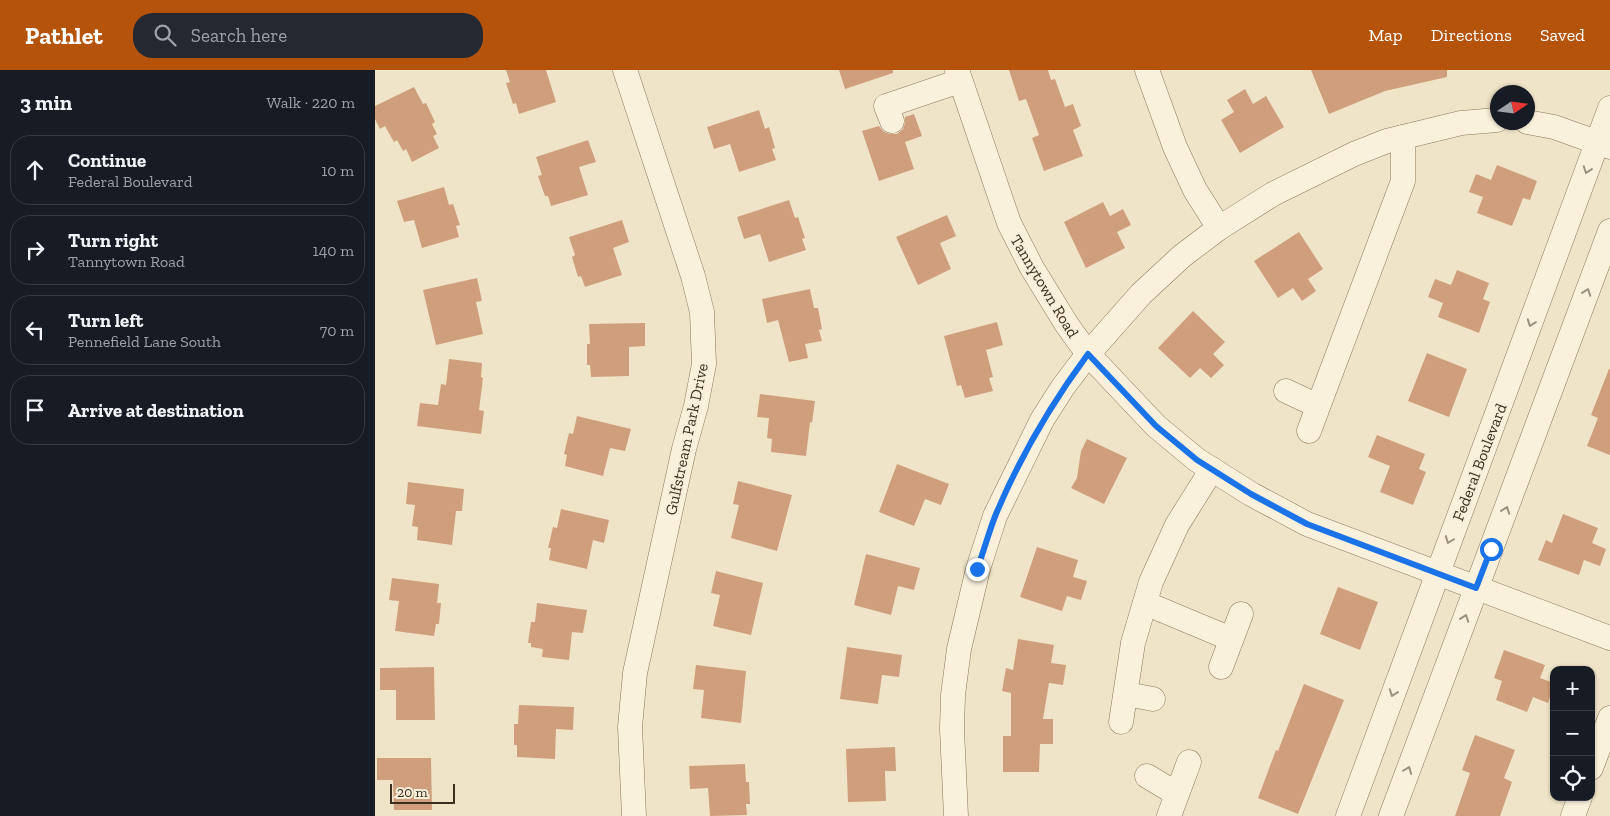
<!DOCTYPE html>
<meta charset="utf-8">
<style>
body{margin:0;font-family:"Zilla Slab",serif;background:#242831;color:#f1f3f6}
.controls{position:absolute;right:15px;bottom:15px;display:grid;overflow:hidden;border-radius:10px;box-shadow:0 1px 4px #0004}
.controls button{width:45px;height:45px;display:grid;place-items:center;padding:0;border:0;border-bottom:1px solid #363941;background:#171b24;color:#f1f3f6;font:25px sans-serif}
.compass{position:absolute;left:1115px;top:15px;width:45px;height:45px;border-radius:50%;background:#171b24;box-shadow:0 1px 4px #0004;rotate:77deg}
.scale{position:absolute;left:15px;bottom:12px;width:65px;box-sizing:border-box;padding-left:5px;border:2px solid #3d2e20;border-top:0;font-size:14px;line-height:18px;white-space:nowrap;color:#3d2e20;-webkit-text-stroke:4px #f7eed8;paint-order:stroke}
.stop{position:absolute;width:15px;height:15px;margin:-11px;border:4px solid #1a73e8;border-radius:50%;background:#fff}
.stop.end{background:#1a73e8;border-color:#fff;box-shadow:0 1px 5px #0008}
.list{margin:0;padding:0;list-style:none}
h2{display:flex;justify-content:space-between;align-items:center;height:65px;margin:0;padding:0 20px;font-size:21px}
h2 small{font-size:16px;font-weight:400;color:#9ea1a6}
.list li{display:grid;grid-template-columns:32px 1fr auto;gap:15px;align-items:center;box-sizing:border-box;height:70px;margin:0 10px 10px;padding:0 10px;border:1px solid #363941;border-radius:20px}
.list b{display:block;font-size:19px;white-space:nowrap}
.list p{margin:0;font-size:16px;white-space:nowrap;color:#9ea1a6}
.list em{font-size:16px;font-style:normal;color:#9ea1a6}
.icon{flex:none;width:28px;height:28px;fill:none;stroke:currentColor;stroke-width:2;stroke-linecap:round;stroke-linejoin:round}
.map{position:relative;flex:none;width:1235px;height:746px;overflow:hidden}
header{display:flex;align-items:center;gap:30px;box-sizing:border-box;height:70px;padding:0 25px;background:#b45309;color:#fff}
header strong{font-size:24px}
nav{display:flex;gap:28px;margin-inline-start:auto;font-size:18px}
.search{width:350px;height:45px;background:#242831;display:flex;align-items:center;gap:12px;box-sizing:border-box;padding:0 18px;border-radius:20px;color:#9ea1a6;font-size:19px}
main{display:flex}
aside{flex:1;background:#171b24}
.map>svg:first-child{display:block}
</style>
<header>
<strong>Pathlet</strong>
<div class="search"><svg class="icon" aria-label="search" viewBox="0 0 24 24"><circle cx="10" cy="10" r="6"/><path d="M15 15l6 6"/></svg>Search here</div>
<nav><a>Map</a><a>Directions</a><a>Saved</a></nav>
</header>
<main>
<aside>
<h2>3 min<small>Walk · 220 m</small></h2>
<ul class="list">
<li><svg class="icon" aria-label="ahead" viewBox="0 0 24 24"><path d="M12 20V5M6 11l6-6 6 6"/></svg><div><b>Continue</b><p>Federal Boulevard</p></div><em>10 m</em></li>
<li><svg class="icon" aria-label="right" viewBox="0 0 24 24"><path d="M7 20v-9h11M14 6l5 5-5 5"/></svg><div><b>Turn right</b><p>Tannytown Road</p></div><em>140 m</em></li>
<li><svg class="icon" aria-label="left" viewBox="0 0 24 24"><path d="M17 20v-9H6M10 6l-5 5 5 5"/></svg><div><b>Turn left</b><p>Pennefield Lane South</p></div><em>70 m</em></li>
<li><svg class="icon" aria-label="arrive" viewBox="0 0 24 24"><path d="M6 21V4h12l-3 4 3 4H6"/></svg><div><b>Arrive at destination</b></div></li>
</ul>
</aside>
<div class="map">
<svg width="1235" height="746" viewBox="0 0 1235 746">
<rect width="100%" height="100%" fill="#f0e4c8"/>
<!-- building -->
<g fill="#cf9f7d">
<polygon points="131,0 171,0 181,32 144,44 141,33 138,34 131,13 135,12"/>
<polygon points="464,0 518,0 518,3 470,19"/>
<polygon points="634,0 673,0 676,10 680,9 690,37 698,34 706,56 698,60 708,86 669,101 657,68 664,65 651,29 644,31"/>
<polygon points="936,0 1072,0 1072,7 1010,21 954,44"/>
<polygon points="39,17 48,34 51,33 60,52 57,54 62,64 58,66 64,78 37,92 31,79 28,81 22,70 19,72 10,56 5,59 0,49 0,36"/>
<polygon points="870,19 878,34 891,26 909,57 865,83 846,50 859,42 852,30"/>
<polygon points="384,40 390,59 394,57 400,78 397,79 401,90 364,102 355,74 339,79 332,57"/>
<polygon points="539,44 547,66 530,72 539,99 504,111 487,61 504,56 509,62 515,64 522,64 528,59 530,53 530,47"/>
<polygon points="213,70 221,92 204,97 213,125 176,136 173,126 170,126 163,106 167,105 161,87"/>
<polygon points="1122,95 1162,111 1155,130 1148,128 1137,156 1102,143 1108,127 1094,122 1101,104 1116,110"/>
<polygon points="69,117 74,135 78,134 85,155 81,156 84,167 47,178 39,150 29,152 22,131"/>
<polygon points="414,130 420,148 423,147 430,168 427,169 431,180 394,192 385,164 369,169 362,147"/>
<polygon points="728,132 735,146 748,139 756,155 742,162 750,178 711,198 689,152"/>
<polygon points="572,145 581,166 565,173 576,199 543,215 521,167"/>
<polygon points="247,150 254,172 238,178 247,205 210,217 206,206 203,207 197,187 200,185 194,167"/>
<polygon points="924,162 948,199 933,209 941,221 927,231 918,218 903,228 879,191"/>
<polygon points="1082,200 1114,213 1108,229 1115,232 1104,263 1063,247 1068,233 1053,227 1060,209 1076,215"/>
<polygon points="102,208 107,231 101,232 108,264 61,275 48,220"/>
<polygon points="435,219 439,238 443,238 447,259 444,260 447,271 430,274 433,288 414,292 403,250 392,253 387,229"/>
<polygon points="818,241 850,272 838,284 849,295 836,308 825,298 815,308 783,278"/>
<polygon points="622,252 628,275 611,280 618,307 614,308 618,321 590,328 586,315 582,316 569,266"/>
<polygon points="270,253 270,276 254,277 254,306 216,307 215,295 212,295 212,274 215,274 214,254"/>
<polygon points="1052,283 1092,299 1074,347 1033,331"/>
<polygon points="74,289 107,293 106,307 108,308 104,340 109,341 106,364 42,356 45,333 63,335 66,314 71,315"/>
<polygon points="1234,299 1235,299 1235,385 1212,376 1223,348 1216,345"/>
<polygon points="385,324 440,331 437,353 435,352 431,386 396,382 397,369 392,368 394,348 382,347"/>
<polygon points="202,346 256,359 250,381 235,378 228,406 190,396 192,385 189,384 194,363 198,364"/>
<polygon points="1002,365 1050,384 1044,399 1051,402 1038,435 1005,422 1015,396 993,387"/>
<polygon points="712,369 752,388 729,434 696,418 702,408 706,381"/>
<polygon points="522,394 574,414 566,435 550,429 539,456 504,442"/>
<polygon points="363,411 417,425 402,481 356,468 364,435 358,434"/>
<polygon points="33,412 89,419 87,441 81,441 77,475 42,470 43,457 37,456 40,435 31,434"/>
<polygon points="186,439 234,450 229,473 218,470 212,499 174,490 176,478 173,478 178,457 182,458"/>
<polygon points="1188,444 1223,458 1217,473 1231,479 1225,496 1209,490 1204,505 1163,490 1171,470 1177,473"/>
<polygon points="662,477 703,490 698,507 712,511 706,530 692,526 687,541 645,527"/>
<polygon points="491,484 545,498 539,520 523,516 516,545 479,535"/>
<polygon points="341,501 388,513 376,565 338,556 345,525 336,523"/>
<polygon points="17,508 64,514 62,533 66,533 64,554 61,554 59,566 20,561 24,531 14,530"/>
<polygon points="963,517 1003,532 985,580 945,564"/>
<polygon points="162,533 212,540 208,563 197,562 194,590 167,587 168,579 156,577 156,573 153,573 156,552 160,552"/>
<polygon points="643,569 679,575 676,593 691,595 688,615 674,613 668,649 678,649 678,674 665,674 664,702 628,702 628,666 636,666 636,623 627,621 631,598 638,600"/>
<polygon points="472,577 527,585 524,607 507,605 503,634 465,629"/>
<polygon points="1129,580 1170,595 1165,608 1179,613 1173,633 1158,627 1152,642 1121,630 1127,611 1119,608"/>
<polygon points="321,595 371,601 366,653 326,648 329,620 318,619"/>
<polygon points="59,597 60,650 21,650 21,620 5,620 5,598"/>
<polygon points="929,614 969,630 923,744 883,728 901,680 903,681"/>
<polygon points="144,635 199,637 198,660 181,659 180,689 142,687 142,675 139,675 139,654 143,654"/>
<polygon points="1100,665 1140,680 1129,708 1137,712 1125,746 1080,746 1095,703 1087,700"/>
<polygon points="520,677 521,701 510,701 511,731 473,732 471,679"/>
<polygon points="2,688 56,688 57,740 19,740 18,710 2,710"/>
<polygon points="370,694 371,712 374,712 375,734 371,734 372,745 335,746 333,718 315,719 314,696"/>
</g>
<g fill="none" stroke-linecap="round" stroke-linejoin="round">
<defs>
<g id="minor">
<polyline points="250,0 318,206 327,242 329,294 321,336 309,379 260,603 255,657 259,746"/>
<polyline points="582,0 634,153 657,198 692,255 713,284 781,356 822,390 876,424 932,454 1235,568"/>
<polyline points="772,0 800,77 820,120 844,158"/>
<polyline points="517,51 511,36 585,11"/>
<polyline points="1152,52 1179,57 1235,77"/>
<polyline points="911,321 943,336"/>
<polyline points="934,361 1028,111 1028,67"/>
<polyline points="770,533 856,569"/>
<polyline points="846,597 866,544"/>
<polyline points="751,624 778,629"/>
<polyline points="746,652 758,573 776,512 802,455 837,399"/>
<polyline points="1216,698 1235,648"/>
<polyline points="772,706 802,724"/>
<polyline points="581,746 577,659 578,625 584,579 603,499 620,446 667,350 688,317 713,284 766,224 807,186 844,158 898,124 979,84 1012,71 1086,53 1122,50"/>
<polyline points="794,746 814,692"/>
<polyline points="973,746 1235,38"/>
<polyline points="1016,746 1235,161"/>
<polyline points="1198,746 1205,727"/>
</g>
</defs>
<!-- minor casing -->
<use href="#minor" stroke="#8d765c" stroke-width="25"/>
<!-- minor -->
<use href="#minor" stroke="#faf1dc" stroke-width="24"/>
</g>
<!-- one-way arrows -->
<defs><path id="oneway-chevron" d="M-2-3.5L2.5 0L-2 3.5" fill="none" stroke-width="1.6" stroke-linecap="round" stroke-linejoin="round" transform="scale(1.25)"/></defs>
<g stroke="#9c907e">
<use href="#oneway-chevron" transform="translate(1212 100) rotate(110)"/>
<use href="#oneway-chevron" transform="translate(1212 222) rotate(-70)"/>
<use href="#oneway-chevron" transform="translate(1156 253) rotate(110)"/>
<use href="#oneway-chevron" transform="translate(1131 440) rotate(-70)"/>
<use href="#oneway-chevron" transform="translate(1074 470) rotate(111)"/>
<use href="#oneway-chevron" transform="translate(1090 548) rotate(-70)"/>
<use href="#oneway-chevron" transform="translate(1018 623) rotate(110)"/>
<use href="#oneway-chevron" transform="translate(1033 700) rotate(-69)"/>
</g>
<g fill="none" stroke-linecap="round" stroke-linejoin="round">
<!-- route -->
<path stroke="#1a73e8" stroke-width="6" d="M 602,499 C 609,481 614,461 621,444 C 645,387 676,334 713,284 L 781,356 L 822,390 L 876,424 L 932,454 L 1101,518 L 1116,479"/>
</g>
<g text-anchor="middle" stroke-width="4" stroke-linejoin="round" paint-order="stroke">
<!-- street labels -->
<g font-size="16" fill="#3d2e20" stroke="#f7eed8">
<text transform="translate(670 216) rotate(59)" y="6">Tannytown Road</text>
<text transform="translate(311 369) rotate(-78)" y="6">Gulfstream Park Drive</text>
<text transform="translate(1104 392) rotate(-69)" y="6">Federal Boulevard</text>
</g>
</g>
</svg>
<div class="controls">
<button>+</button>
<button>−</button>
<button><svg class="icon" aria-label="locate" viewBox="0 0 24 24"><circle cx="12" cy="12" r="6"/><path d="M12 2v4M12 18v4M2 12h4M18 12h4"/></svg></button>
</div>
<svg class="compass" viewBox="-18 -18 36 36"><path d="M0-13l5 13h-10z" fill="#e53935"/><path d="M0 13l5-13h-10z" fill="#9ea1a6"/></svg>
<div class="scale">20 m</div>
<div class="stop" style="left:1116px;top:479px"></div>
<div class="stop end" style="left:602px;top:499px"></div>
</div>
</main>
